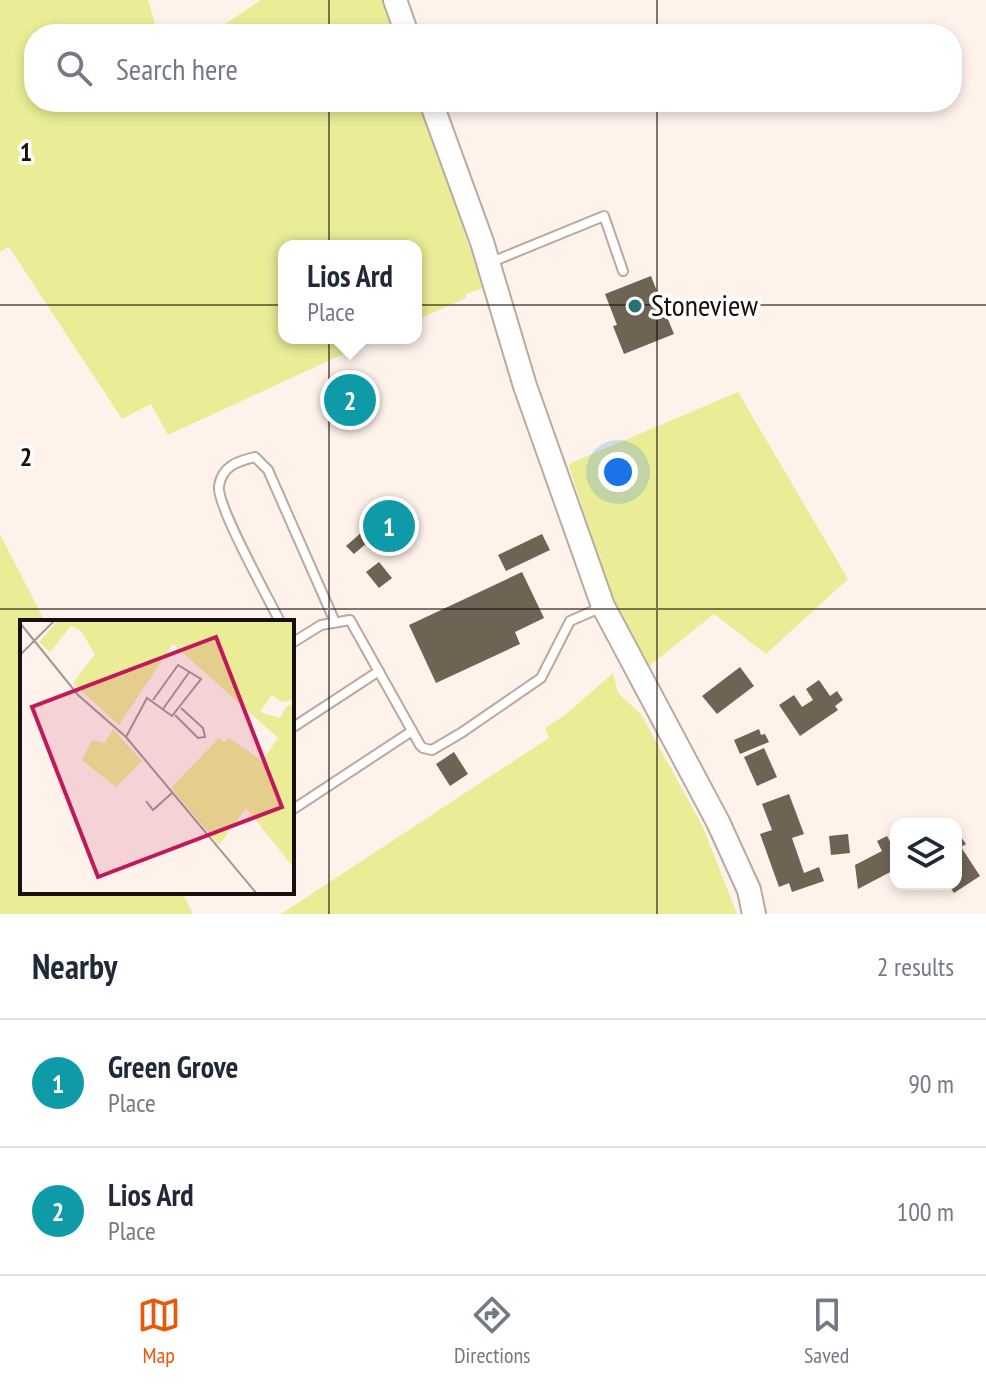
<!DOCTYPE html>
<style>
body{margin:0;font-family:"PT Sans Narrow",sans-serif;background:#f2f2f3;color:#1f2937}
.controls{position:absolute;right:24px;bottom:24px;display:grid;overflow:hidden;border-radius:16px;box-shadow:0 4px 12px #0003}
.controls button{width:72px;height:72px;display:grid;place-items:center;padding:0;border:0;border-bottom:2px solid #e0e1e3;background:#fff;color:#1f2937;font:40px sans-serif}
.you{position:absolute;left:618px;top:472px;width:28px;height:28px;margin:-20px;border:6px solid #fff;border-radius:50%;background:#1a73e8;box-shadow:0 0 0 12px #1a73e833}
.badge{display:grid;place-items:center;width:52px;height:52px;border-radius:50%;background:#ea580c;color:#fff;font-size:26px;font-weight:700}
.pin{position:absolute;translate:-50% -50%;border:4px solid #fff;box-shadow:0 2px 8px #0006}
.popup{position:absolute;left:278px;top:240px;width:144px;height:104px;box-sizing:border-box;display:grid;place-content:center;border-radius:16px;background:#fff;filter:drop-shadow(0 2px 6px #0005);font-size:26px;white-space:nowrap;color:#747a83}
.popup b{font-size:30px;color:#1f2937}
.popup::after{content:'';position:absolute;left:50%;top:100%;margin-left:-16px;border:16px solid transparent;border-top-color:#fff}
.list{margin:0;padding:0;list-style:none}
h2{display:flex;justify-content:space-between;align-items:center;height:104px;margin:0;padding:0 32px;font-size:34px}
h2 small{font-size:26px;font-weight:400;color:#747a83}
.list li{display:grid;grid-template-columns:52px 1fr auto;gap:24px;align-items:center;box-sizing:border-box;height:128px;padding:0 32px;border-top:2px solid #e0e1e3}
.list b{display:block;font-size:30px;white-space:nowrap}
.list p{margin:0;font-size:26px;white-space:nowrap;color:#747a83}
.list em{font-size:26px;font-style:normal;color:#747a83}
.icon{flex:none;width:44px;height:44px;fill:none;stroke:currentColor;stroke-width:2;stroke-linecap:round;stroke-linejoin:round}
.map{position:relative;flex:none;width:986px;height:914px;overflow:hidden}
.search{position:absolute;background:#fff;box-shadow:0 4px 12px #0003;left:24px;right:24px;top:24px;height:88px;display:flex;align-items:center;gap:20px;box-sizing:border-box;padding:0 28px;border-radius:32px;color:#747a83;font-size:30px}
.sheet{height:360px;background:#fff}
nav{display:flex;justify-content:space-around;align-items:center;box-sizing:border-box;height:112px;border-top:2px solid #e0e1e3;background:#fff;font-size:22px;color:#747a83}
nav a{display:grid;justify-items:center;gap:4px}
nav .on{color:#ea580c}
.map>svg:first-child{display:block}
</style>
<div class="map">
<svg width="986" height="914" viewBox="0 0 986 914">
<rect width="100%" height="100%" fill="#fef2eb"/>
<!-- green -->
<g fill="#eaed96">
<polygon points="0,0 148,0 158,34 34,34 34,102 421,102 483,288 466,294 466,298 416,320 416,246 284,246 284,338 378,338 168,435 151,404 122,419 9,247 0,252"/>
<polygon points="261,0 385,0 397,34 210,34"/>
<polygon points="738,392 848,579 766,654 714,614 648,667 612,600 569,466 571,463"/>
<polygon points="0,534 45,622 22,622 22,892 182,892 193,914 0,914"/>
<polygon points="613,673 618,693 641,714 703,827 737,914 281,914 549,738 545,728 565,715"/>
</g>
<!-- building -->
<g fill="#6d6454">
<polygon points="651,276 660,299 665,297 671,309 665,312 674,334 624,354 613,326 617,325 605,294"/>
<polygon points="357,378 370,411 343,421 330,389"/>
<polygon points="378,510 408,524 400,542 369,527"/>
<polygon points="362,532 369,541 354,554 346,546"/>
<polygon points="542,534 550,550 506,571 498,555"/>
<polygon points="379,562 392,578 379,588 366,572"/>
<polygon points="522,572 544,618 515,632 520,644 436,683 409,625"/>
<polygon points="740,667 754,686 717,714 702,696"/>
<polygon points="819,680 830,696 837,691 843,700 835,706 838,710 800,736 779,705 794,695 802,707 813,700 806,689"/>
<polygon points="759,729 761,735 765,734 769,742 740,754 734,740"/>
<polygon points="764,748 777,777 757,786 744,757"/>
<polygon points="454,752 468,774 450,786 436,764"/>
<polygon points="789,794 804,834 792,838 804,873 819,867 824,881 792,892 789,883 779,887 760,834 772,830 762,804"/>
<polygon points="956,830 966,844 961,847 980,876 954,893 948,884 956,884"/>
<polygon points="848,834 850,853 831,855 829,836"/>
<polygon points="887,836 893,847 896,845 896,869 858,889 855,865 882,851 877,841"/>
</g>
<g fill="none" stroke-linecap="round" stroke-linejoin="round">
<defs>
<g id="service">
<polyline points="489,263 604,216 623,271"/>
<path d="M 280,622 C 269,599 216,505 219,486 C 222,466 238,461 255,457 L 268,470 L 335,622"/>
<polyline points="292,643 321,625 350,620 420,745 423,748 432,750 461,733 541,678 570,621 602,607"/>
<polyline points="292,728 379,671"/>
<polyline points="292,810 412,731"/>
</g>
<g id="tertiary">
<polyline points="395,0 407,34"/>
<polyline points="431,102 482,242 525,386 603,606 718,822 749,890 754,914"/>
</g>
</defs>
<!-- service casing -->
<use href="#service" stroke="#bca99e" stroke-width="12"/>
<!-- tertiary casing -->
<use href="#tertiary" stroke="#bca99e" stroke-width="26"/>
<!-- service -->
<use href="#service" stroke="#fff" stroke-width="8"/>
<!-- tertiary -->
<use href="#tertiary" stroke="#fff" stroke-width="22"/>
</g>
<!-- grid -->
<path fill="none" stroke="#17100c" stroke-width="2" stroke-opacity="0.55" d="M 329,0 L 329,34M 657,0 L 657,34M 329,102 L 329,914M 657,102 L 657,914M 0,305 L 986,305M 0,609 L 986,609"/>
<!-- markers -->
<circle fill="#277173" stroke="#fff" stroke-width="3" cx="635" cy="306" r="8"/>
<g text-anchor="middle" stroke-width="7" stroke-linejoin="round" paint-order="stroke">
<!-- poi labels -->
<g font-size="30" fill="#17100c" stroke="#fff" text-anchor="start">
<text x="651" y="316">Stoneview</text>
</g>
</g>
<!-- overview -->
<g transform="translate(20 620)">
<rect width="274" height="274" fill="#fef2eb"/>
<path d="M 38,0 L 274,0 L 274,80 L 261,82 L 252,75 L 240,92 L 260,98 L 266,87 L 274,83 L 274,248 L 226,188 L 199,225 L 151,168 L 199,118 L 204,122 L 209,118 L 242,141 L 258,118 L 153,24 L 99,105 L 53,63 L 75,34 L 61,11 L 51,6 L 30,32 L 19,22 ZM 93,109 L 122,141 L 96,167 L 62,140 L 72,120 L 85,123 Z" fill="#eaed96"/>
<path fill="none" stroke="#a29892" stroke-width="2" d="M 0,3 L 58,75 L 106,117 L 237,274M 0,35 L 35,0M 143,89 L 170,51M 155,95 L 178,118 L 185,117 L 183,108 L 161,88M 106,117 L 127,78 L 152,96 L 181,59 L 158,45 L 133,80M 126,181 L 133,190 L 152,173"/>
<path fill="#c2185b" fill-opacity="0.15" stroke="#c2185b" stroke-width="4" d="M 196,17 L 262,187 L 78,257 L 12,87 Z"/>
<rect width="274" height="274" fill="none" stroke="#17100c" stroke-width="4"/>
</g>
<g font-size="26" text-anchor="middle" font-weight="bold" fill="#17100c" stroke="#fff" stroke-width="7" stroke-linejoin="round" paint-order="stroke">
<text x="26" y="161">1</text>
<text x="26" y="466">2</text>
</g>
</svg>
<div class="controls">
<button><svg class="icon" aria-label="layers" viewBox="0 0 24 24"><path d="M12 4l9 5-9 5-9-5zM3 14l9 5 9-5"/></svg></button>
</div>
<div class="you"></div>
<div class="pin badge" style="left:389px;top:526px;background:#0f9aa8">1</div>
<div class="pin badge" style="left:350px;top:400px;background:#0f9aa8">2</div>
<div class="popup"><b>Lios Ard</b>Place</div>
<div class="search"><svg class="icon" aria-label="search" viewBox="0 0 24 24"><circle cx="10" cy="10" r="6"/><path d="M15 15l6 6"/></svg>Search here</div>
</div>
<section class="sheet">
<h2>Nearby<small>2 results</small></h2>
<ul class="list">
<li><span class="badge" style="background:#0f9aa8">1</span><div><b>Green Grove</b><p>Place</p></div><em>90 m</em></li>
<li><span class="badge" style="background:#0f9aa8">2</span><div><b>Lios Ard</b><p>Place</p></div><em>100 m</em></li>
</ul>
</section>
<nav>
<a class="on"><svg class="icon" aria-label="map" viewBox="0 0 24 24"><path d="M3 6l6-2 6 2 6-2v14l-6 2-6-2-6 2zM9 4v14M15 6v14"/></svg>Map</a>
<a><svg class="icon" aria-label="directions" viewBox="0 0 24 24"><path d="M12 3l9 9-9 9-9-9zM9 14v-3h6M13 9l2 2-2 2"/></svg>Directions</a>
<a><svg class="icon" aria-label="saved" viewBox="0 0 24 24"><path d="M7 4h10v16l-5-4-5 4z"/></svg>Saved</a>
</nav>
